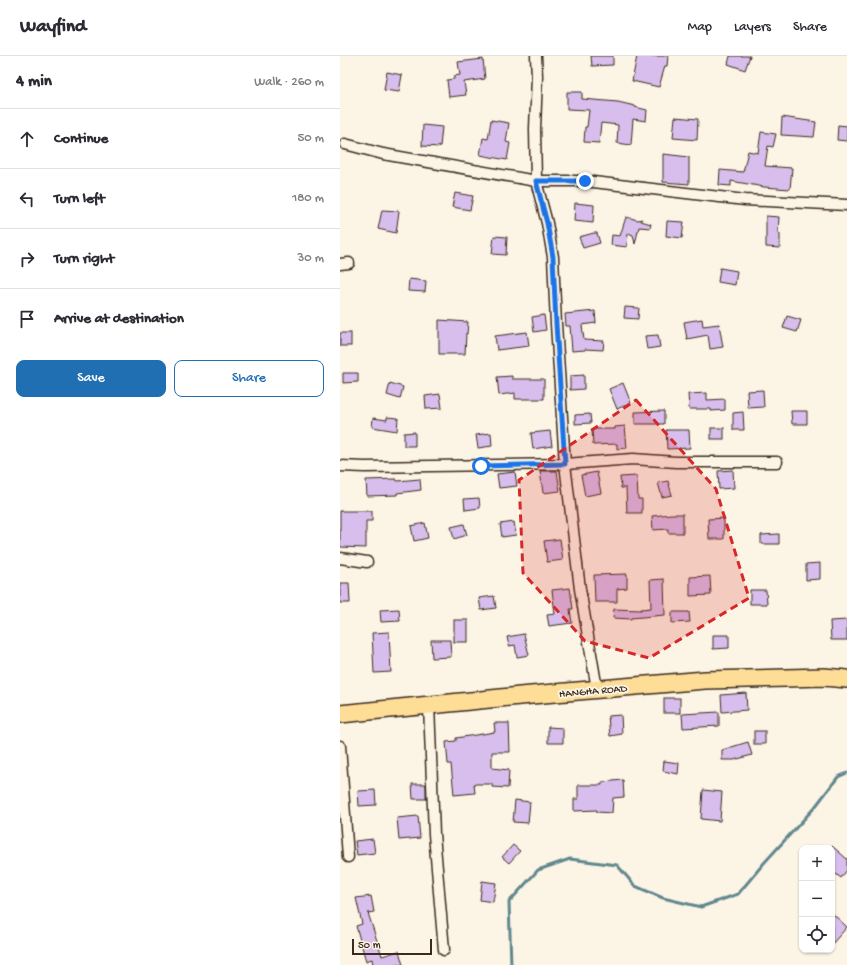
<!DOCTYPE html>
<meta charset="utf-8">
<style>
body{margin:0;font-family:"Gochi Hand",sans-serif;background:#f7f7f7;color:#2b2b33}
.controls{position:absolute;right:12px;bottom:12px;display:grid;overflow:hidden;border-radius:8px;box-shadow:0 1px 3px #0004}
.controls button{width:36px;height:36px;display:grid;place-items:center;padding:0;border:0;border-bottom:1px solid #e1e1e2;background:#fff;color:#2b2b33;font:20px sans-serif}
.scale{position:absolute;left:12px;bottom:10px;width:80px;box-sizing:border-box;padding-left:4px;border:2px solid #3b2a1e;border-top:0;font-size:11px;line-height:14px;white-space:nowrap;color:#3b2a1e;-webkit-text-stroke:3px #fcf5e5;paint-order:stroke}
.stop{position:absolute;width:12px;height:12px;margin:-9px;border:3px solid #1a73e8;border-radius:50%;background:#fff}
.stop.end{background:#1a73e8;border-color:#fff;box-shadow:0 1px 4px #0008}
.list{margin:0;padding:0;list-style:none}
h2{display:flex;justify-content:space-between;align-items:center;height:52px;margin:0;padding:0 16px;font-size:17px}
h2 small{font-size:13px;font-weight:400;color:#7c7c81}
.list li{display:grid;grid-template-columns:26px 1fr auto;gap:12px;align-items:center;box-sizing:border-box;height:60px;padding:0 16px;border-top:1px solid #e1e1e2}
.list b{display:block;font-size:15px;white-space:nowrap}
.list em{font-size:13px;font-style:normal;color:#7c7c81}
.actions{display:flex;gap:8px;padding:12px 16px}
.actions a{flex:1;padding:9px 0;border:1px solid #1f6fb2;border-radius:8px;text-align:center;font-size:14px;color:#1f6fb2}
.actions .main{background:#1f6fb2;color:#fff}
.icon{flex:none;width:22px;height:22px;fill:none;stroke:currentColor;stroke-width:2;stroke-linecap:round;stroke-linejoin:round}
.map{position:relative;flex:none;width:507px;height:909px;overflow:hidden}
header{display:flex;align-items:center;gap:24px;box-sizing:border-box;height:56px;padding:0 20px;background:#fff;border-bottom:1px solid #e1e1e2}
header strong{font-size:19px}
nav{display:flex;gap:22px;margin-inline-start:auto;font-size:14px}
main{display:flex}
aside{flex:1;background:#fff}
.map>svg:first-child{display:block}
</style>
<header>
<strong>Wayfind</strong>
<nav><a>Map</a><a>Layers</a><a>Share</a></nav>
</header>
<main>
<aside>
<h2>4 min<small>Walk · 260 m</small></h2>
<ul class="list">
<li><svg class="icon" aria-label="ahead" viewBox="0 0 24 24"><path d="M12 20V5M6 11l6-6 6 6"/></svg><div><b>Continue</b></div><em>50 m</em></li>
<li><svg class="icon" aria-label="left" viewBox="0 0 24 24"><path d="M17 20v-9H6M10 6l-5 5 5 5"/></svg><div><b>Turn left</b></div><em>180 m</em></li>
<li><svg class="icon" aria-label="right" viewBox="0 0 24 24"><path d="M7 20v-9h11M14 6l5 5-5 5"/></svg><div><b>Turn right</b></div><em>30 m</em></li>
<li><svg class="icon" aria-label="arrive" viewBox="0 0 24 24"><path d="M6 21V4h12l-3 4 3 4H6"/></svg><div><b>Arrive at destination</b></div></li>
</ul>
<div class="actions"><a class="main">Save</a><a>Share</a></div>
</aside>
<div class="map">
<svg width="507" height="909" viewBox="0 0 507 909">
<rect width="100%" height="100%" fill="#fcf5e5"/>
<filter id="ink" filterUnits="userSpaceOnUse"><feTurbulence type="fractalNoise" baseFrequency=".025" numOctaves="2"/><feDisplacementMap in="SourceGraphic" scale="8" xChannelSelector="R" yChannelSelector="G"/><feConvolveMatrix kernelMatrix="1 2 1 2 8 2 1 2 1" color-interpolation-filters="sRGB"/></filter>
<g filter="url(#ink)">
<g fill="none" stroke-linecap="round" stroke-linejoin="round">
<!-- stream -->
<polyline stroke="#61878e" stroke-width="3" points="171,909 169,846 198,814 230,803 277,809 295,830 323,842 361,851 398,838 424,807 475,751 498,721 507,717"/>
</g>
<!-- building -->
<g fill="#d7beed" stroke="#3b2a1e">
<polygon points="251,0 273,0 273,9 252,10"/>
<polygon points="297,0 328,0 327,10 325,10 319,31 292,25"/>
<polygon points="390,0 410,0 405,14 388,8"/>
<polygon points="143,3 145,23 124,26 126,39 109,41 107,24 114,23 114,20 120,19 118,6"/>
<polygon points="47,16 62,19 59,36 44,34"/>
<polygon points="227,36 242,36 242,43 278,46 295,50 295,51 307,54 306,65 293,63 291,89 277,87 278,69 261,67 259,87 244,86 245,71 247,71 249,54 227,53"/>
<polygon points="335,61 358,63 357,84 333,82"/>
<polygon points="442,61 476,66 474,81 441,79"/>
<polygon points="151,64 169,67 166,86 170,87 167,104 140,99 143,82 148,83"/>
<polygon points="83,69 102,71 100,91 82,90"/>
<polygon points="498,69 507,70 507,85 497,84"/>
<polygon points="421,76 436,78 433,91 428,90 425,110 452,112 450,133 424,131 391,125 391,130 379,129 380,114 403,116 408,95 418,97"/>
<polygon points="323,98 349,101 349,128 323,126"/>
<polygon points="115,137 133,140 130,154 112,151"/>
<polygon points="235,147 254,149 253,167 234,165"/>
<polygon points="42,154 59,155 56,177 38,173"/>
<polygon points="426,160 439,161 438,177 440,178 440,192 426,191"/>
<polygon points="286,161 298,164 302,163 301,165 311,168 310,172 299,171 295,188 293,179 288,177 287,191 271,189 272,179 280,180"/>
<polygon points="327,165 344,166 342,182 326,180"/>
<polygon points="254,177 257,177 260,187 243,192 239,181"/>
<polygon points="154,180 167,181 166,199 152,198"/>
<polygon points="380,212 397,215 395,229 378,226"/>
<polygon points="69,223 86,225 85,236 68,235"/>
<polygon points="285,251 299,252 298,263 284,262"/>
<polygon points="255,255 256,267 242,269 244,284 264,285 263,294 245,293 245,294 232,295 230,270 226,270 225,258"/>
<polygon points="204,259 206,274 194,276 192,261"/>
<polygon points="447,260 461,264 457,276 443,272"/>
<polygon points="362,263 363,270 379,268 383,291 370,293 368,279 347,283 344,266"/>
<polygon points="99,264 128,266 127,278 126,277 125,298 99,298"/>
<polygon points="187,276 189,290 157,294 155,280"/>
<rect x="0" y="277" width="11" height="13"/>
<polygon points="318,279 320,291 307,293 305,280"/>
<polygon points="3,317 18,317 18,326 3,327"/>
<polygon points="244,319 244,333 230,334 230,320"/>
<polygon points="172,320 172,323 204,323 204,343 175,343 175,337 159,339 157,321"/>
<polygon points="50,327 63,331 60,343 47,339"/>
<polygon points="283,327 291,347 277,353 269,333"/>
<polygon points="423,334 424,351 408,352 407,335"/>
<polygon points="367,337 367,344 385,343 385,354 371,355 371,353 349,353 348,338"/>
<polygon points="100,338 102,352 86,353 85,340"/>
<polygon points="324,355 324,368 295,368 295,356"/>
<polygon points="451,355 467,355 467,368 452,368"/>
<polygon points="403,356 404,374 393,374 393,357"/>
<polygon points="250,358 251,367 235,368 235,359"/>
<polygon points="47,361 58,362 57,375 32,371 33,362 47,364"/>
<polygon points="285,370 287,392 277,393 277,388 253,389 252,373 275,373 275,371"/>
<rect x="371" y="372" width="13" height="11"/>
<polygon points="326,374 349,374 350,392 327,393"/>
<polygon points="210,375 212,390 193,393 191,377"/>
<polygon points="75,376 75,390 64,390 64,377"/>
<polygon points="151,377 152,390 138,392 136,379"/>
<polygon points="393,414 394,432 379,433 378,415"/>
<polygon points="200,415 217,415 220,435 203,437"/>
<polygon points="175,416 177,430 159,432 157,418"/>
<polygon points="257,416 261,437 245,440 241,419"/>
<polygon points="297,420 298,443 302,443 302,457 287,457 286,432 281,432 280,421"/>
<polygon points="56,423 57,425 80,423 81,434 57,437 57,439 27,440 26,424"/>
<polygon points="328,425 332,439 322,441 318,427"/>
<polygon points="139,442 140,452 125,454 124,443"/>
<polygon points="0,455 32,455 32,465 26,465 26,492 0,491"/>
<polygon points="331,458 343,458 343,477 328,477 328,473 313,474 312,460"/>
<polygon points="384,462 384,483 369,483 368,463"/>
<polygon points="174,466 176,479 162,481 160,468"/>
<polygon points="85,467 88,482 74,485 71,470"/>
<polygon points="124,468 127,479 114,483 111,471"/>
<polygon points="439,478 439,488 421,488 421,479"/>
<polygon points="220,483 223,504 207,506 204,485"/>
<polygon points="480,507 480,523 466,524 466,508"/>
<polygon points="287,518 287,532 277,533 277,546 255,546 254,519"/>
<polygon points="370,520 371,539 350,540 350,521"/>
<polygon points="324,523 325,559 291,562 291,563 273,562 274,553 301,554 301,553 311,552 310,524"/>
<polygon points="0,527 9,527 10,547 0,547"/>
<polygon points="230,532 233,553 230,553 232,567 209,570 207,559 215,558 212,534"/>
<polygon points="410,534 426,534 427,548 410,548"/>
<polygon points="154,540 156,552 141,554 139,542"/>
<polygon points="59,553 60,565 41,566 40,554"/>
<polygon points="332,556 349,556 350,566 332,567"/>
<rect x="114" y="564" width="14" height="22"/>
<polygon points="507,564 507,584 491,584 490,565"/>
<polygon points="49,576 51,616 34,617 32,577"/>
<polygon points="184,578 189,599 177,601 175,589 169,590 167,581"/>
<polygon points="373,579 389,579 389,592 373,593"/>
<polygon points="91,584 110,584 111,601 92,602"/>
<polygon points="406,637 407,654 382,656 381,639"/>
<rect x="324" y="642" width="16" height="15"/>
<polygon points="379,656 379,670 343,672 342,658"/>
<polygon points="281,659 282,678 270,680 268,660"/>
<polygon points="154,667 169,667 170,696 152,696 152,712 169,714 168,732 152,731 152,728 134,728 135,737 114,739 111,708 108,708 106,686 116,685 116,682 155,676"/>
<polygon points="208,671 223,672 223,687 208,687"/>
<rect x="414" y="675" width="11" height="13"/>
<polygon points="408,686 412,699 394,704 382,704 382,694"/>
<polygon points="324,705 339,707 338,718 323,715"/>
<polygon points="283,724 284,741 273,742 272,757 257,756 257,754 234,755 234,743 238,743 238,729 262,729 262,726"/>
<polygon points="72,728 86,728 86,743 73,743"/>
<polygon points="35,734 36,749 19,750 18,735"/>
<polygon points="363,734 382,736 380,765 361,763"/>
<polygon points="175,744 190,746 188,767 173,766"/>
<polygon points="78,760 80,782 59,784 57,762"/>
<polygon points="33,783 35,797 17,799 15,785"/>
<polygon points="173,789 180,795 169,807 162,801"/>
<polygon points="492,790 507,803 507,814 501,822 492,815"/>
<polygon points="142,825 156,827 153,846 140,844"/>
<polygon points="31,840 34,856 28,857 42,900 59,895 63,909 33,909 32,903 26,905 16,870 22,868 16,842"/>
<polygon points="492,857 507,871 492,888"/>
</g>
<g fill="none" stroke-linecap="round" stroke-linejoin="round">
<defs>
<g id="minor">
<polyline points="196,0 197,20 195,73 196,125 207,167 213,201 216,268 225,408 240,533 257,633"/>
<polyline points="5,88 43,98 196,125 245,125 405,144 507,149"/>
<polyline points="0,208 9,207"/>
<polyline points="0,410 25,411 225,408 293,403 336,406 437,406"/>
<polyline points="0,502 27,506"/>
<polyline points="89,649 94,778 104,894"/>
<polyline points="0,690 8,801"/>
</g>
<polyline id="trunk" points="0,658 180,640 365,624 484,621 507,623"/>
</defs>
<!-- minor casing -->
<use href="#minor" stroke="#3b2a1e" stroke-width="13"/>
<!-- trunk casing -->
<use href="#trunk" stroke="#3b2a1e" stroke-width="20"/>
<!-- minor -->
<use href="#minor" stroke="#fcf5e5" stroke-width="10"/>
<!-- trunk -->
<use href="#trunk" stroke="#fedd96" stroke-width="17"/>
</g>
</g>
<g fill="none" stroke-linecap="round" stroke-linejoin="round" filter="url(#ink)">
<!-- route -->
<polyline stroke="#1a73e8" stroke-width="5" points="141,410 225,408 216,268 213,201 207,167 196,125 245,125"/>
</g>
<!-- marked area -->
<path fill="#d62828" fill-opacity="0.2" stroke="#d62828" stroke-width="3" stroke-dasharray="8 5" stroke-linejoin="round" d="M 296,344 L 376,433 L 409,542 L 309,602 L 245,585 L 183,517 L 179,424 Z"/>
<g text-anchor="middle" stroke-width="3.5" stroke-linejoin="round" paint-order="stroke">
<!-- street labels -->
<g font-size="11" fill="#3b2a1e" stroke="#fcf5e5">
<text transform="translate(253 634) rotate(-5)" y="4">HANGHA ROAD</text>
</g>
</g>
</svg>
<div class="controls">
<button>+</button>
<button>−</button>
<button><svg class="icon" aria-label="locate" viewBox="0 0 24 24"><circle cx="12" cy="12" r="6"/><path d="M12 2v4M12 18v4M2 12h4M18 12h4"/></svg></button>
</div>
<div class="scale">50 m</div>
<div class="stop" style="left:141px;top:410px"></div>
<div class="stop end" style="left:245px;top:125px"></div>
</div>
</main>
